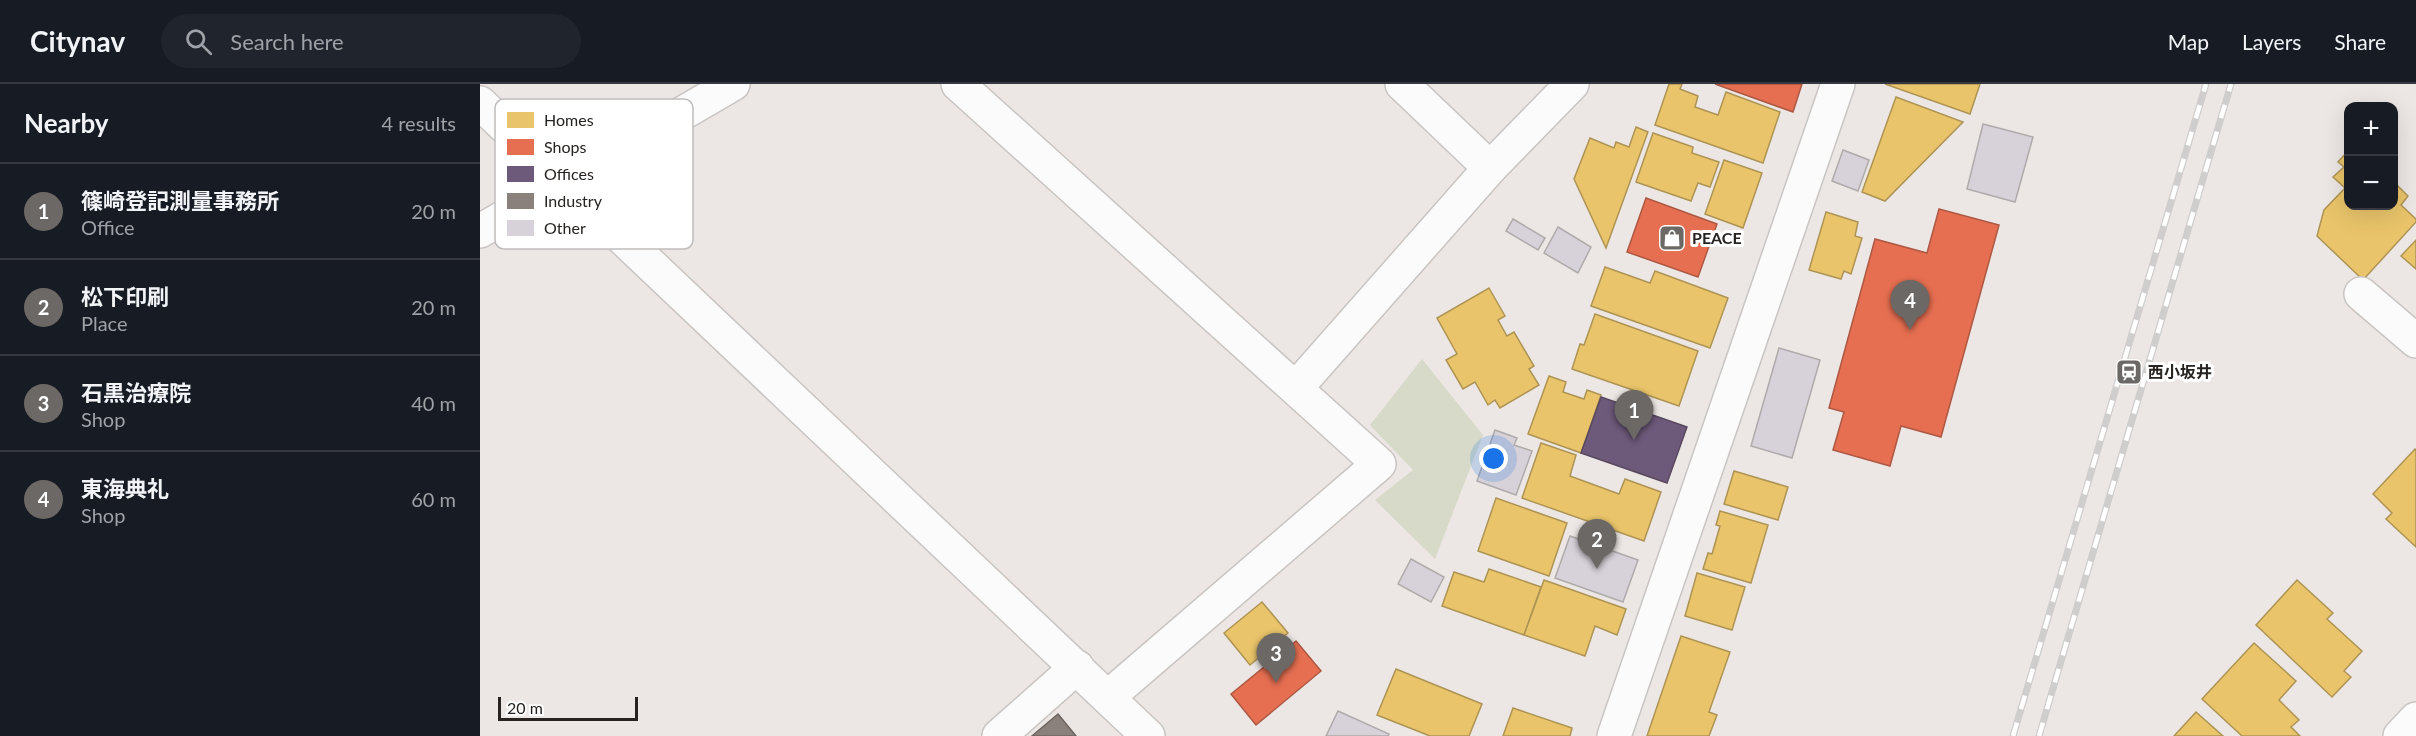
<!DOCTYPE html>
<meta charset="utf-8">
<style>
body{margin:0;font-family:Lato,"Noto Sans JP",sans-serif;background:#20242c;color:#f1f3f6}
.controls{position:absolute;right:18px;top:18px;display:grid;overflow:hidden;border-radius:12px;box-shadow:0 6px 24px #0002}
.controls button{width:54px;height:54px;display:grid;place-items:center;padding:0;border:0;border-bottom:2px solid #363941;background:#171b24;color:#f1f3f6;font:30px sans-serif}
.scale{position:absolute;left:18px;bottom:15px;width:140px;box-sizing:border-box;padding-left:6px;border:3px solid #262321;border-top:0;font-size:16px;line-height:21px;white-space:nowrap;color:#262321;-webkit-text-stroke:4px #fff;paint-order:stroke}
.you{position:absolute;left:1014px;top:375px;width:21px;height:21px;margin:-15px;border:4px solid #fff;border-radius:50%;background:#1a73e8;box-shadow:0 0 0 9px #1a73e833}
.badge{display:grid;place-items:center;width:39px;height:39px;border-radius:50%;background:#6b6865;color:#fff;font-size:20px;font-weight:700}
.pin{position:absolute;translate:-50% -50px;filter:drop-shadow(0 2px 3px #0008)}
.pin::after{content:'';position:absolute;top:32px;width:21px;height:18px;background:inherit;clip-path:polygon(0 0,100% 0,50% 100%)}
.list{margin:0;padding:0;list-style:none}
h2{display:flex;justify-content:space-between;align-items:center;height:78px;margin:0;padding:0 24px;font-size:26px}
h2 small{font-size:20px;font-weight:400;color:#9ea1a6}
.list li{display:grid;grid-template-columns:39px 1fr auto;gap:18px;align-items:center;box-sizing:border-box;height:96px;padding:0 24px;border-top:2px solid #363941}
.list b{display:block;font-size:22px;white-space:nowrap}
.list p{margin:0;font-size:20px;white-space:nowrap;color:#9ea1a6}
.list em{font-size:20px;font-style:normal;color:#9ea1a6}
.icon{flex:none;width:33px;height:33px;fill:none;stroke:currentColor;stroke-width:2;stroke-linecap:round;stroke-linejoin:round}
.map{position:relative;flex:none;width:1936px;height:652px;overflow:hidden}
header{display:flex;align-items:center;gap:36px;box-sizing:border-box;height:84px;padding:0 30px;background:#171b24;border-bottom:2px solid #363941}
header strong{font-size:28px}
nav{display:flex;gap:33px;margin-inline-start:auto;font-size:21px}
.search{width:420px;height:54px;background:#20242c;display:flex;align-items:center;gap:15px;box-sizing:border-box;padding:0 21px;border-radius:33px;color:#9ea1a6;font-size:22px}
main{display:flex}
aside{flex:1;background:#171b24}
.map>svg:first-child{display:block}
</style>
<header>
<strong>Citynav</strong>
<div class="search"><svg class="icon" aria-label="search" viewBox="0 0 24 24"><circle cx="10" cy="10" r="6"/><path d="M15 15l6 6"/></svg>Search here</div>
<nav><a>Map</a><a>Layers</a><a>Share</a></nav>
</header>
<main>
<aside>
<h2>Nearby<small>4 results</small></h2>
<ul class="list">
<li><span class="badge">1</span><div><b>篠崎登記測量事務所</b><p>Office</p></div><em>20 m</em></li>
<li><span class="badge">2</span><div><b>松下印刷</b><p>Place</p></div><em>20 m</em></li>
<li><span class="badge">3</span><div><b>石黒治療院</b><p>Shop</p></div><em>40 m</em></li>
<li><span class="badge">4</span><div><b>東海典礼</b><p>Shop</p></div><em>60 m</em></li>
</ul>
</aside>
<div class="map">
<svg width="1936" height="652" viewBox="0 0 1936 652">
<rect width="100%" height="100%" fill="#ece7e4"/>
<!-- green -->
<polygon fill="#d7dac8" points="942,275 1003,351 955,475 895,416 933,386 890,341"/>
<!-- homes -->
<g fill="#e9c46a" stroke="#ae9454" stroke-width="1.5">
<polygon points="1189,0 1202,0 1200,5 1218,12 1215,23 1238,31 1246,8 1300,28 1283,79 1175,41"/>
<polygon points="1405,0 1500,0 1490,30"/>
<polygon points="1416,13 1483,38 1405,117 1382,108"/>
<polygon points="1156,43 1168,48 1126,164 1094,95 1110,54 1134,64 1136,58 1149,63"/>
<polygon points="1173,49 1213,63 1212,69 1239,78 1230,103 1218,99 1211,117 1156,98"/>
<polygon points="1868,67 1868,122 1914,122 1914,98 1928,112 1921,121 1936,135 1936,138 1883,196 1837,152 1844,126 1865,104 1853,93 1864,83 1858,78"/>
<polygon points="1244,76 1282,89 1263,144 1225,130"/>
<polygon points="1346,128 1378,138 1375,152 1382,154 1371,190 1364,187 1361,195 1329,186"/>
<polygon points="1936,156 1936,185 1921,172"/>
<polygon points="1125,183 1170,199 1175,187 1248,214 1230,264 1111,222"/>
<polygon points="1009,204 1025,232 1018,236 1027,252 1034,248 1054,282 1049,285 1059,301 1020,324 1015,316 1008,321 995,298 983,305 966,276 977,270 957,234"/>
<polygon points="1115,230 1218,267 1199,322 1092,285 1100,260 1104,261"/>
<polygon points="1069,292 1086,298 1083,308 1104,315 1107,306 1121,311 1101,369 1048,350"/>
<polygon points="1061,359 1096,371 1090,392 1139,410 1145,395 1181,408 1164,457 1042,414"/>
<polygon points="1935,365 1936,367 1936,463 1906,435 1912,429 1893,410"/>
<polygon points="1254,387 1308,403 1298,436 1244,420"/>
<polygon points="1016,414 1087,439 1069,492 998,467"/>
<polygon points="1240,427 1288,441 1271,499 1223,485 1228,469 1232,470 1240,442 1236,441"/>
<polygon points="1009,485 1061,503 1044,551 962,522 974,488 1004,498"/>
<polygon points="1217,489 1265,503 1252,546 1205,532"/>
<polygon points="1064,496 1146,525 1137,551 1115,542 1105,572 1044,551"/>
<polygon points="1817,496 1853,529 1847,535 1882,567 1864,587 1871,593 1852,613 1776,541"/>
<polygon points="782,518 808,549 770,581 744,549"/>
<polygon points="1201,552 1250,568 1229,628 1237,631 1229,652 1167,652"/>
<polygon points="1774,559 1816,597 1799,616 1819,636 1811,643 1820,652 1762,652 1722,615"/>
<polygon points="916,585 1002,620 989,652 950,652 897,631"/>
<polygon points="1033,624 1092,644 1090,652 1023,652"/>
<polygon points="1716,628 1743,652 1694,652"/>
</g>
<!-- shops -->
<g fill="#e76f51" stroke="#ad5843" stroke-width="1.5">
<polygon points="1235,0 1322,0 1313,28"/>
<polygon points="1166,114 1237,140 1218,193 1147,168"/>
<polygon points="1459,125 1519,141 1461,353 1421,342 1410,382 1353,366 1364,328 1349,324 1395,155 1447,169"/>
<polygon points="816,557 841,587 776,641 751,610"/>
</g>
<!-- offices -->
<polygon fill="#6d597a" stroke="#58495f" stroke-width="1.5" points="1121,313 1207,343 1187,399 1101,369"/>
<!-- industry -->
<polygon fill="#8a817c" stroke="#6c6561" stroke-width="1.5" points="578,630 596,652 552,652"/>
<!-- building -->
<g fill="#d7d2d9" stroke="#aeabab" stroke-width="1.5">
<polygon points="1503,40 1553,53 1535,118 1487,105"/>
<polygon points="1363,66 1389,76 1378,107 1352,97"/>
<polygon points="1033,135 1065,154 1058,166 1026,147"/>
<polygon points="1078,143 1111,163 1098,189 1064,169"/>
<polygon points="1299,264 1340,276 1312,374 1271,362"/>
<polygon points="1015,346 1037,354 1034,361 1052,367 1036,411 997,397"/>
<polygon points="1090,452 1158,476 1143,518 1075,494"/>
<polygon points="931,475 964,493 951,518 918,500"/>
<polygon points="858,627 909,650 908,652 846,652"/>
</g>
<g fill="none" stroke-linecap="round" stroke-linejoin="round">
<defs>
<g id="minor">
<polyline points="478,0 899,380 628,613"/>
<polyline points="922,0 1010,84"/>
<polyline points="0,19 668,652"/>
<polyline points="0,147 253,0"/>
<polyline points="1881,210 1936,257"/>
<polyline points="816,304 1010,84 1092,0"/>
<polyline points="519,652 597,583"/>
<polyline points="1134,652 1358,0"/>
<polyline points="1920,652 1936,635"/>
</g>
</defs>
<!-- minor casing -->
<use href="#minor" stroke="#c8c5c2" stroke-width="36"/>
<!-- minor -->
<use href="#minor" stroke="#fcfbfb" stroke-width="33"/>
<defs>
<g id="rail">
<polyline points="1533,652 1726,0"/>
<polyline points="1559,652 1751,0"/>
</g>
</defs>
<!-- rail casing -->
<use href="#rail" stroke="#cfcecd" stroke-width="7"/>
<!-- rail -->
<use href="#rail" stroke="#fff" stroke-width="4.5" stroke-dasharray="14" stroke-linecap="butt"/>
</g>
<!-- icons -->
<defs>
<symbol id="shop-square" viewBox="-11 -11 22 22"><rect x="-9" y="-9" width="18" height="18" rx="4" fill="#6b6865" stroke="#fff"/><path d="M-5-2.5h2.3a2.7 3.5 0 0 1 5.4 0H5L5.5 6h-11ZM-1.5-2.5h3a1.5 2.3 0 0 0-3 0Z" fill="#fff"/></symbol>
<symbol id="station-square" viewBox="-11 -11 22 22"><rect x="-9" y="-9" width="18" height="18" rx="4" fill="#6b6865" stroke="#fff"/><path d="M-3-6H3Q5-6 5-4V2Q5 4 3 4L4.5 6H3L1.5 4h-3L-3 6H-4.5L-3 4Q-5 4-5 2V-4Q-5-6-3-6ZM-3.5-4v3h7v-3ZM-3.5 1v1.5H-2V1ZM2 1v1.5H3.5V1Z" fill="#fff"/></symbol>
</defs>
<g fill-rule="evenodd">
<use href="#shop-square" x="1177" y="139" width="30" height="30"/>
<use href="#station-square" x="1634" y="273" width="30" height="30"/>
</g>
<g text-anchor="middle" stroke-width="6" stroke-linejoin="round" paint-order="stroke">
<!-- poi labels -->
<g font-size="16" font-weight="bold" fill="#262321" stroke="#fff" text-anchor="start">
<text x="1212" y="160">PEACE</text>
<text x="1668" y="294">西小坂井</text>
</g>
</g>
<!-- legend -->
<rect x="15" y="15" width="198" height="150" rx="9" fill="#fff" stroke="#bebdbc" stroke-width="1.5"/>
<rect x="27" y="28" width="27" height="16" fill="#e9c46a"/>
<rect x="27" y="55" width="27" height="16" fill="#e76f51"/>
<rect x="27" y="82" width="27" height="16" fill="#6d597a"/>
<rect x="27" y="109" width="27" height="16" fill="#8a817c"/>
<rect x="27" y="136" width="27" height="16" fill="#d7d2d9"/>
<g font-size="16" fill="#262321">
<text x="64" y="42">Homes</text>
<text x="64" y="69">Shops</text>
<text x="64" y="96">Offices</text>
<text x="64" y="123">Industry</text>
<text x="64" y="150">Other</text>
</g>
</svg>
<div class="controls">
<button>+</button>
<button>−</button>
</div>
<div class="scale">20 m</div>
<div class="you"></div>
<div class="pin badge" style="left:1154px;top:356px">1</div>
<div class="pin badge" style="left:1117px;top:485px">2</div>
<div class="pin badge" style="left:796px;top:599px">3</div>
<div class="pin badge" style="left:1430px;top:246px">4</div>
</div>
</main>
